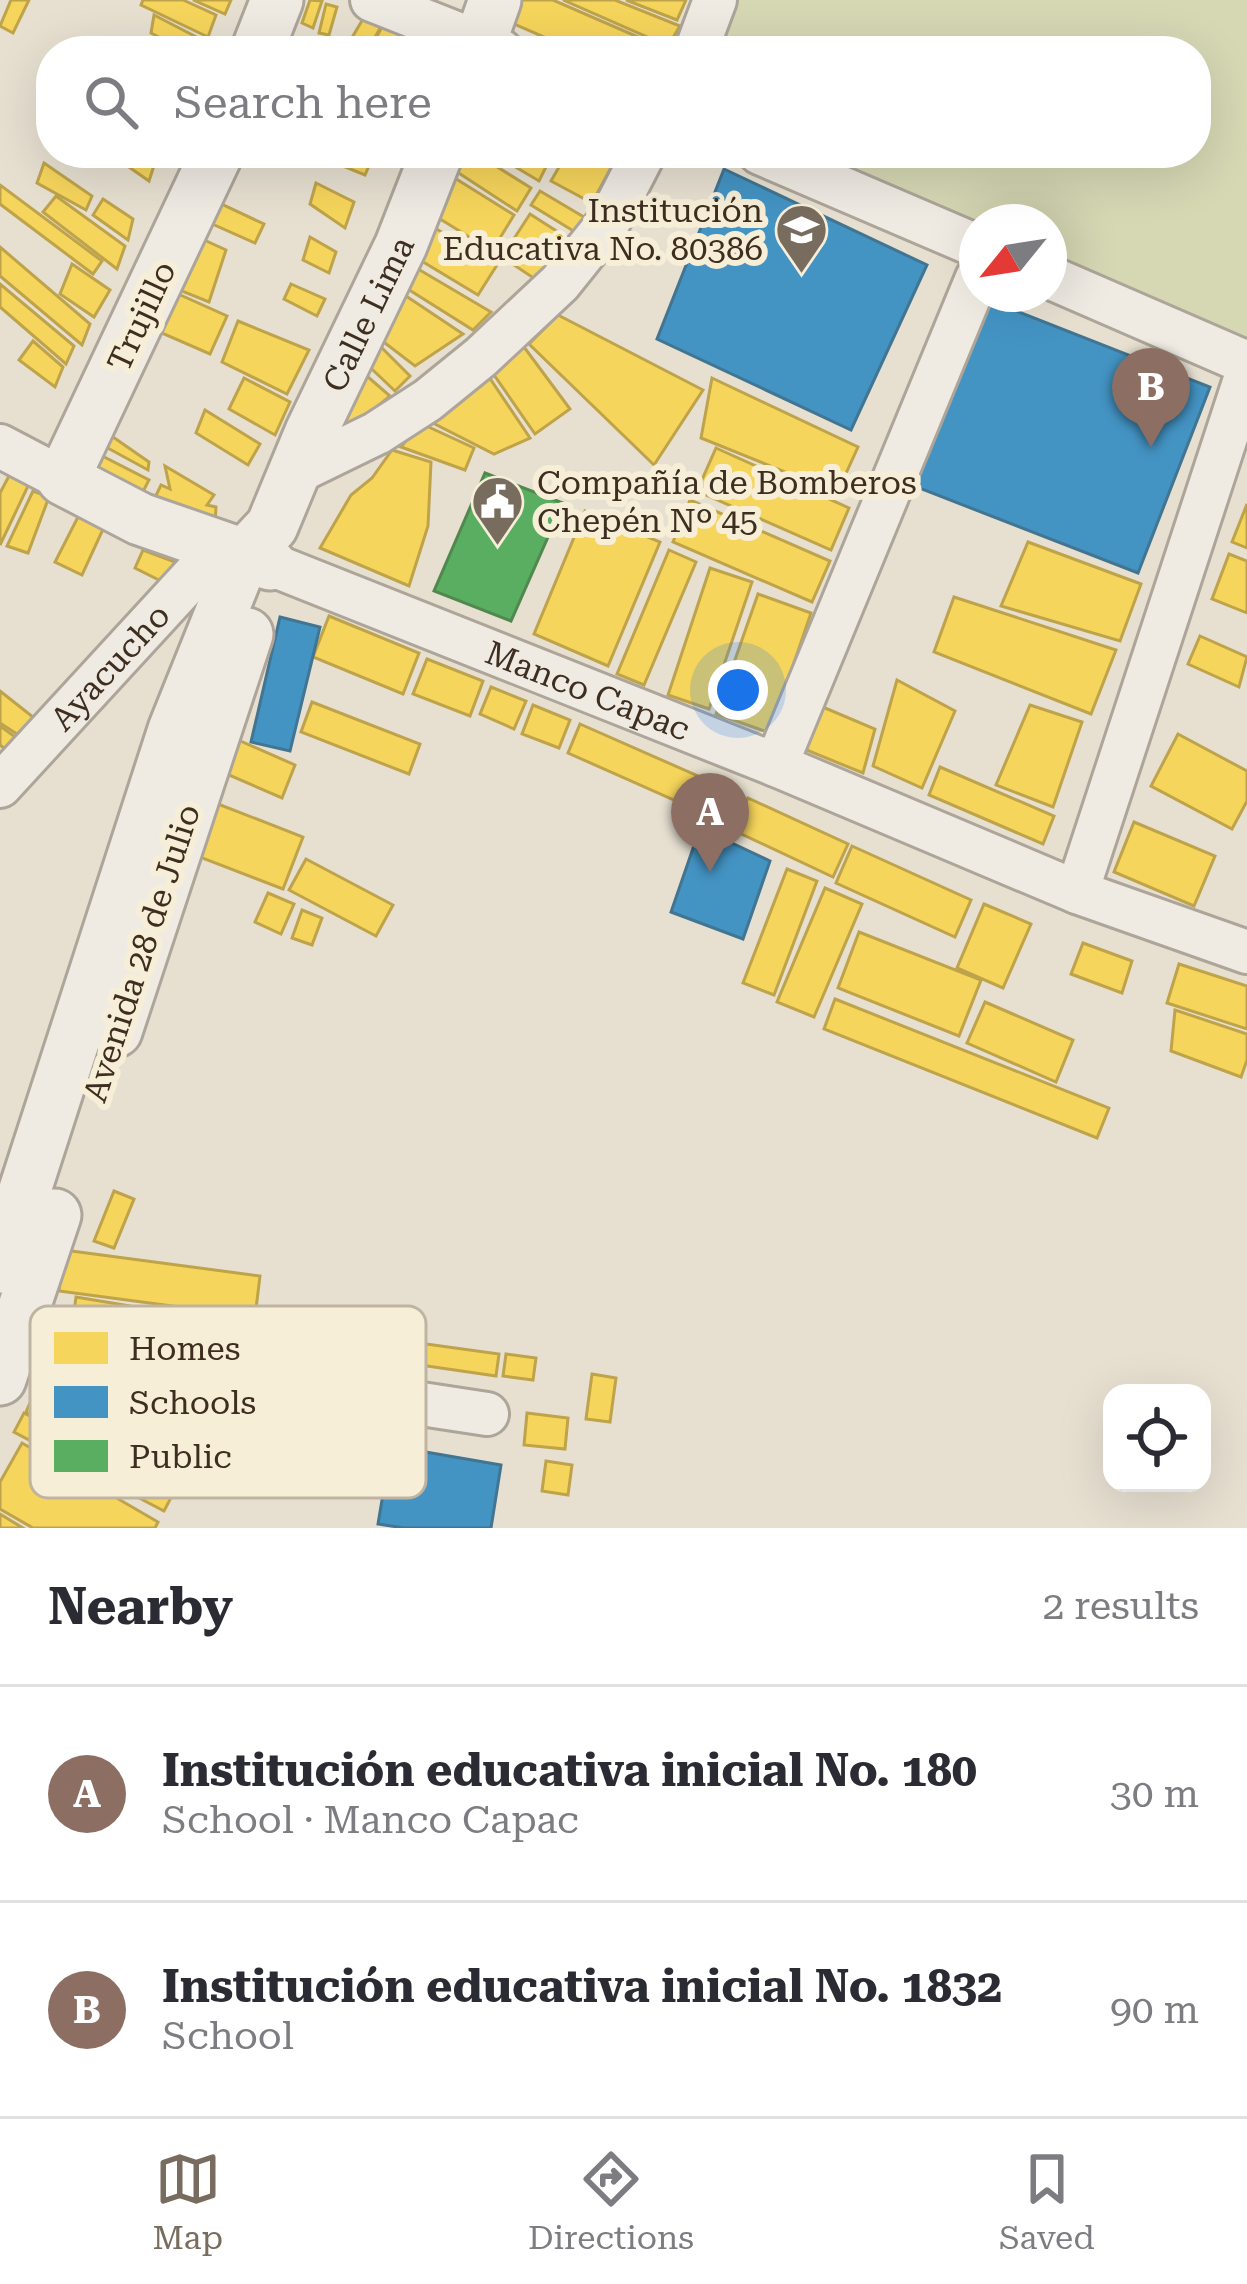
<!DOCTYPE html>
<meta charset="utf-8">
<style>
body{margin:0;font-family:"Roboto Serif",serif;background:#f2f2f3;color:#2b2b33}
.controls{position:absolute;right:36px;bottom:36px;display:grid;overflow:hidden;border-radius:24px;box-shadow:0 12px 48px #0002}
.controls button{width:108px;height:108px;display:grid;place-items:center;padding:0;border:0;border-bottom:3px solid #e1e1e2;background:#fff;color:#2b2b33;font:60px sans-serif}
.compass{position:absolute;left:959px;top:204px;width:108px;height:108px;border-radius:50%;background:#fff;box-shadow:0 12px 48px #0002;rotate:240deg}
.you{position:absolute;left:738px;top:690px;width:42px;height:42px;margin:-30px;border:9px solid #fff;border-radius:50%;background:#1a73e8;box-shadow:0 0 0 18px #1a73e833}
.badge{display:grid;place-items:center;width:78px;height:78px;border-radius:50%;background:#786c5e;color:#fff;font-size:39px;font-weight:700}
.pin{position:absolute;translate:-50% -99px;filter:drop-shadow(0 3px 6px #0008)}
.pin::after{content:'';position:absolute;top:63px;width:42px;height:36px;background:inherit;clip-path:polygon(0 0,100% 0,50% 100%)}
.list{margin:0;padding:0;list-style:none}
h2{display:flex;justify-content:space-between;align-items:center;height:156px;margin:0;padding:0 48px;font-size:51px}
h2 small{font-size:39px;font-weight:400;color:#7c7c81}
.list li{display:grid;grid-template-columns:78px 1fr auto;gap:36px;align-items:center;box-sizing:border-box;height:216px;padding:0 48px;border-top:3px solid #e1e1e2}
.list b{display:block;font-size:45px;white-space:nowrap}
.list p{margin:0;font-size:39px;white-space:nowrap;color:#7c7c81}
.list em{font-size:39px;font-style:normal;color:#7c7c81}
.icon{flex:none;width:66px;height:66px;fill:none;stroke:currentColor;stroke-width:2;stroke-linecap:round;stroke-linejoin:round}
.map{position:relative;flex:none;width:1247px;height:1528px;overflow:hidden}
.search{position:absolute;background:#fff;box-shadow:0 12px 48px #0002;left:36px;right:36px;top:36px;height:132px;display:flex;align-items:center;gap:30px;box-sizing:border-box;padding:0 42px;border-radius:48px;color:#7c7c81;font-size:45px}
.sheet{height:588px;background:#fff}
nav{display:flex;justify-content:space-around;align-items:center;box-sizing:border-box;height:168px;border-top:3px solid #e1e1e2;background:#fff;font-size:33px;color:#7c7c81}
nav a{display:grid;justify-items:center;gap:6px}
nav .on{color:#786c5e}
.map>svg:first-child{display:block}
</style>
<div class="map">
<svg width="1247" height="1528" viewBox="0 0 1247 1528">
<rect width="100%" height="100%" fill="#e7e0d1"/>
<!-- green -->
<polygon fill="#d6d7b3" points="715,0 1247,0 1247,363 1049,277 1049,222 977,222 977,246 760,153 1196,153 1196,51 697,51"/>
<!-- homes -->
<g fill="#f6d55c" stroke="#bea34a" stroke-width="3">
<polygon points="11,0 29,0 13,33 0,26"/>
<polygon points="143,0 183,0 216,15 208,37 141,5"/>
<polygon points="193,0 231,0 225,14"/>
<polygon points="310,0 322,1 313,28 302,23"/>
<polygon points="477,0 553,0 668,50 576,51 475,7"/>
<polygon points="563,0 615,0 680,26 668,46"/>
<polygon points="626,0 686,0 677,20"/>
<polygon points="326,4 337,7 329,35 319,33"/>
<polygon points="154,15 206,42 202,51 185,51 151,33"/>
<polygon points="363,19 382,25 367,51 344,51"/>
<polygon points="383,25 401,36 392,51 369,51"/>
<polygon points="406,39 429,51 400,51"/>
<polygon points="147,40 171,51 142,51"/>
<polygon points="131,153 158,153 149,181 126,165"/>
<polygon points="337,153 365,153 373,156 365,175 333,162"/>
<polygon points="428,153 475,153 531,188 517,211"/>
<polygon points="492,153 553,153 539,181"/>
<polygon points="567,153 619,153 592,203 551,181"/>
<polygon points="429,162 514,215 492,251 406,198"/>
<polygon points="44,163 92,196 86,210 37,183"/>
<polygon points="316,183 354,202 345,228 310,204"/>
<polygon points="0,185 102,261 93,274 0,204"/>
<polygon points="181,185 264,224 255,243 172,206"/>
<polygon points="540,191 589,220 580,235 531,205"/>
<polygon points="56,196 125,246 117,269 43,212"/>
<polygon points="103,199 133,219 128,240 93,215"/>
<polygon points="530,214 569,239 541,283 502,257"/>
<polygon points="413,215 497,265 478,295 395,245"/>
<polygon points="176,227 226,250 209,302 157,281"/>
<polygon points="310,237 336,252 329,273 303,260"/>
<polygon points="0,247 90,324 82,345 0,276"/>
<polygon points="396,256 491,312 473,330 387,276"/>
<polygon points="72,264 110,290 94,317 60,294"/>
<polygon points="382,280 463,334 415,366 364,327"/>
<polygon points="0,284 74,346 66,364 0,307"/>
<polygon points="156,284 227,316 210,354 141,324"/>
<polygon points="291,284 325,299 317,316 284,299"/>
<polygon points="558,315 703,390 654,465 529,344"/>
<polygon points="238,321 309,350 287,394 222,362"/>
<polygon points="373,339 410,376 395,391 358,356"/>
<polygon points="33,341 63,367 55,387 19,360"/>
<polygon points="524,347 570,409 535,434 492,372"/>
<polygon points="353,364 390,396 327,448"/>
<polygon points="487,374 530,438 494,454 427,420"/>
<polygon points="244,378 290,402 275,435 229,409"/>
<polygon points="712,378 858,447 837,493 701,438"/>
<polygon points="205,410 260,444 248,465 196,433"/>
<polygon points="420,423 474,448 465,470 401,447"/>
<polygon points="100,428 149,462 148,470 93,440"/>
<polygon points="71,440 149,480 136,505 58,465"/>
<polygon points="716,448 849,508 831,550 697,491"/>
<polygon points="392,450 431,462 428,526 409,586 320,548 351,495 372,478"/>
<polygon points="165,466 214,495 207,505 216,507 215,524 149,510 161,485 170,489"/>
<polygon points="10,474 29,484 0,545 0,493"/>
<polygon points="33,491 49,497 28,553 7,546"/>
<polygon points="690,500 830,561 812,602 673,542"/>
<polygon points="1247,504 1247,548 1232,542"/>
<polygon points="585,511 660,542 608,666 534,634"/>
<polygon points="80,513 105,525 82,575 55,562"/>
<polygon points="1028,542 1141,584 1120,641 1001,606"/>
<polygon points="143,550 175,562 163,582 135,568"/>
<polygon points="669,550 696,562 644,685 617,674"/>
<polygon points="1229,554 1247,561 1247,613 1212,599"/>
<polygon points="710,568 752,582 709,709 668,695"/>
<polygon points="758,594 811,613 770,733 716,714"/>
<polygon points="954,597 1116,650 1091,714 934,652"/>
<polygon points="329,616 419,653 403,694 313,657"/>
<polygon points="1200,636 1247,657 1239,687 1188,664"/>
<polygon points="427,659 483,681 470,716 413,694"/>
<polygon points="897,680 955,711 922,788 873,766"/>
<polygon points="491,687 526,701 514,729 480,714"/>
<polygon points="0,691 38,721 23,738 0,723"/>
<polygon points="312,702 420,744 409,774 301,732"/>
<polygon points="533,705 570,720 559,748 522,734"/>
<polygon points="818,705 875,729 863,773 804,749"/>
<polygon points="1030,705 1082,722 1053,807 996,785"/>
<polygon points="580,724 732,791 719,820 568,753"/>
<polygon points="0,726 22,742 11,754 0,745"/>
<polygon points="1178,734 1247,771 1247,801 1232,829 1151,786"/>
<polygon points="236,739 295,765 282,798 222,772"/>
<polygon points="940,767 1054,816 1043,844 929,795"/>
<polygon points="748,798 848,844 833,877 733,830"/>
<polygon points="218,804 303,837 283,889 197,856"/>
<polygon points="1134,822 1215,856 1194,906 1114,872"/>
<polygon points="852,846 971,900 955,937 836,883"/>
<polygon points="306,859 393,905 376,936 289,890"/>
<polygon points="787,869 817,881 774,995 743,983"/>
<polygon points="825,888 862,904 814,1017 777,1002"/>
<polygon points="268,893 294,904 281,934 255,922"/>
<polygon points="984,904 1031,924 1003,988 957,968"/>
<polygon points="302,910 322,918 312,945 292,938"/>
<polygon points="859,932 981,980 959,1036 838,988"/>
<polygon points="1083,943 1132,961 1122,993 1071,974"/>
<polygon points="1179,964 1247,986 1247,1029 1167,1003"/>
<polygon points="835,999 1109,1108 1097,1138 824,1029"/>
<polygon points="985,1002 1073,1040 1056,1082 967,1043"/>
<polygon points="1175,1010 1247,1034 1247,1060 1241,1077 1171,1051"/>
<polygon points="114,1191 134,1199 114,1248 94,1241"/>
<polygon points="64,1250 260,1276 255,1317 59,1291"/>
<polygon points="76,1297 172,1313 169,1335 73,1319"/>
<polygon points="361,1335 499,1354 496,1376 358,1356"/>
<polygon points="506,1354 536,1358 533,1380 503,1376"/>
<polygon points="592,1374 616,1378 610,1422 586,1419"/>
<polygon points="37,1387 133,1431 122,1456 26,1412"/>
<polygon points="24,1413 174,1492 164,1511 14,1432"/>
<polygon points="527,1413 568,1418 565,1449 524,1445"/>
<polygon points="22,1443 158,1522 155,1528 33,1528 0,1509 0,1482"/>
<polygon points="546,1461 572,1465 568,1495 542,1491"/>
<polygon points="0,1514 23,1528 0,1528"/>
</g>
<!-- schools -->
<g fill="#4393c3" stroke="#417592" stroke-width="3">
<polygon points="724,169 927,265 851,430 657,339"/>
<polygon points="986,299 1210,387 1138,573 914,486"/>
<polygon points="280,617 320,627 290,751 251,742"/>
<polygon points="700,828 770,861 743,939 671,912"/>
<polygon points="391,1446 501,1465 491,1528 404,1528 378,1524"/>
</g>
<!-- public -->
<polygon fill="#5aae61" stroke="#51884e" stroke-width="3" points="485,473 563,503 511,621 434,591"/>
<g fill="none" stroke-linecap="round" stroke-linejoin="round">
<defs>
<g id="minor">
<polyline points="372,0 501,51"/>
<polyline points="696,51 715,0"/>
<polyline points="760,153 977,246"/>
<polyline points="1049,277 1247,363"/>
<polyline points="0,446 63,479"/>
<polyline points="295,473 377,433 428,400 481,357 560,283 608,223 644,153"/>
<path id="s1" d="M 270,564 L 776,765 L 1077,892 L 1247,952"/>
<polyline points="776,765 977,278"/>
<path id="s2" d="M 0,786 L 219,548"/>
<polyline points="1077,892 1247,373"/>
<polyline points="13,1342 487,1414"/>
</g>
<g id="tertiary">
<polyline points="257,51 277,0"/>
<polyline points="477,51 495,0"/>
<polyline points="217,153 63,479 140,519 270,564"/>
<polyline points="116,1031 247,634"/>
<path id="s3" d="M 0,1267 L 174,730 L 244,556 L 272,526 L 311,432 L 401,245 L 437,153"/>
<polyline points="0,1379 55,1215"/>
</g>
</defs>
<!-- minor casing -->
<use href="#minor" stroke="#ada599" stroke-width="48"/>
<!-- tertiary casing -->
<use href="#tertiary" stroke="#ada599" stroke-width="57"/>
<!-- minor -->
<use href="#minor" stroke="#efebe3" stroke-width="42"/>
<!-- tertiary -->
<use href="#tertiary" stroke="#efebe3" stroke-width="51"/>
</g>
<!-- icons -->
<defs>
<symbol id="school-pin" viewBox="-11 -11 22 30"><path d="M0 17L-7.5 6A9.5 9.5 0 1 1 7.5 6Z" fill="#786c5e" stroke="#f7eed8"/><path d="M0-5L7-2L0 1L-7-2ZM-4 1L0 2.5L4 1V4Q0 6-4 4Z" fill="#fff"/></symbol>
<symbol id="civic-pin" viewBox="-11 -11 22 30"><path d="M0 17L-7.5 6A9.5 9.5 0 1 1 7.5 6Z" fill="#786c5e" stroke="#f7eed8"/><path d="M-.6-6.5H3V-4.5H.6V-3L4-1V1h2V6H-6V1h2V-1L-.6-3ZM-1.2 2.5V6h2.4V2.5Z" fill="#fff"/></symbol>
</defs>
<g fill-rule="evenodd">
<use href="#school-pin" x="772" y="200" width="59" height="81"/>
<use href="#civic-pin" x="468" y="472" width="59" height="81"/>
</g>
<g text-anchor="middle" stroke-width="12" stroke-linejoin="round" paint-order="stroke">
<!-- poi labels -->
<g font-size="33" fill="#3d2e20" stroke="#f7eed8" text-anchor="end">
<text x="763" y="222">Institución<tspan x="763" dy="38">Educativa No. 80386</tspan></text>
<text x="537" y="494" text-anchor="start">Compañía de Bomberos<tspan x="537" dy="38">Chepén Nº 45</tspan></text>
</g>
<!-- street labels -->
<g font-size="33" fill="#3d2e20" stroke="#f7eed8">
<text dy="12" stroke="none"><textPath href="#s3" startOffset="1026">Calle Lima</textPath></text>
<text transform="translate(141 316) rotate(-65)" y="12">Trujillo</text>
<text dy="12" stroke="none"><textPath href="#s2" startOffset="162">Ayacucho</textPath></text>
<text dy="12" stroke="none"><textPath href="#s1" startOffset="342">Manco Capac</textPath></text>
<text transform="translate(141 953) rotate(-72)" y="12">Avenida 28 de Julio</text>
</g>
</g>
<!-- legend -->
<rect x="30" y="1306" width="396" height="192" rx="18" fill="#f7eed8" stroke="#bfb4a1" stroke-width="3"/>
<rect x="54" y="1332" width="54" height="32" fill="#f6d55c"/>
<rect x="54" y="1386" width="54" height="32" fill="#4393c3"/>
<rect x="54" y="1440" width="54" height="32" fill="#5aae61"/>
<g font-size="33" fill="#3d2e20">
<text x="129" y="1360">Homes</text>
<text x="129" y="1414">Schools</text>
<text x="129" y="1468">Public</text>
</g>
</svg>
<div class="controls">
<button><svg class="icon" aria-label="locate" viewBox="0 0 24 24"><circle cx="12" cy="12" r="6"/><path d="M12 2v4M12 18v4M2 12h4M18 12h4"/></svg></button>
</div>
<svg class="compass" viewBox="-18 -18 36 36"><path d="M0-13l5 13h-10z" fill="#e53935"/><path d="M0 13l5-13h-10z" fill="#7c7c81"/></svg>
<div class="you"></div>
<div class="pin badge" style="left:710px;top:872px;background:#8d6e63">A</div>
<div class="pin badge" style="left:1151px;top:447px;background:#8d6e63">B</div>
<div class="search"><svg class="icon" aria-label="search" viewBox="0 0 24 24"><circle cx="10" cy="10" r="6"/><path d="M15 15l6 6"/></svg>Search here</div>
</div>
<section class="sheet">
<h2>Nearby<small>2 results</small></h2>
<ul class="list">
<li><span class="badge" style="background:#8d6e63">A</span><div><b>Institución educativa inicial No. 180</b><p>School · Manco Capac</p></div><em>30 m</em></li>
<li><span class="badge" style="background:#8d6e63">B</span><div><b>Institución educativa inicial No. 1832</b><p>School</p></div><em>90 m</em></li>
</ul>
</section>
<nav>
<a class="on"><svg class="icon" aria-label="map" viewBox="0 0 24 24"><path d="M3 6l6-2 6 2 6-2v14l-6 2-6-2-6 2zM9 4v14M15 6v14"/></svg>Map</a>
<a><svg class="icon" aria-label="directions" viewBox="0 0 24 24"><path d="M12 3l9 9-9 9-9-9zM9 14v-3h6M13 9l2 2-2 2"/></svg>Directions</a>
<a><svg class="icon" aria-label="saved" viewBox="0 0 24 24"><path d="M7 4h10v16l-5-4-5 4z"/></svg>Saved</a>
</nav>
